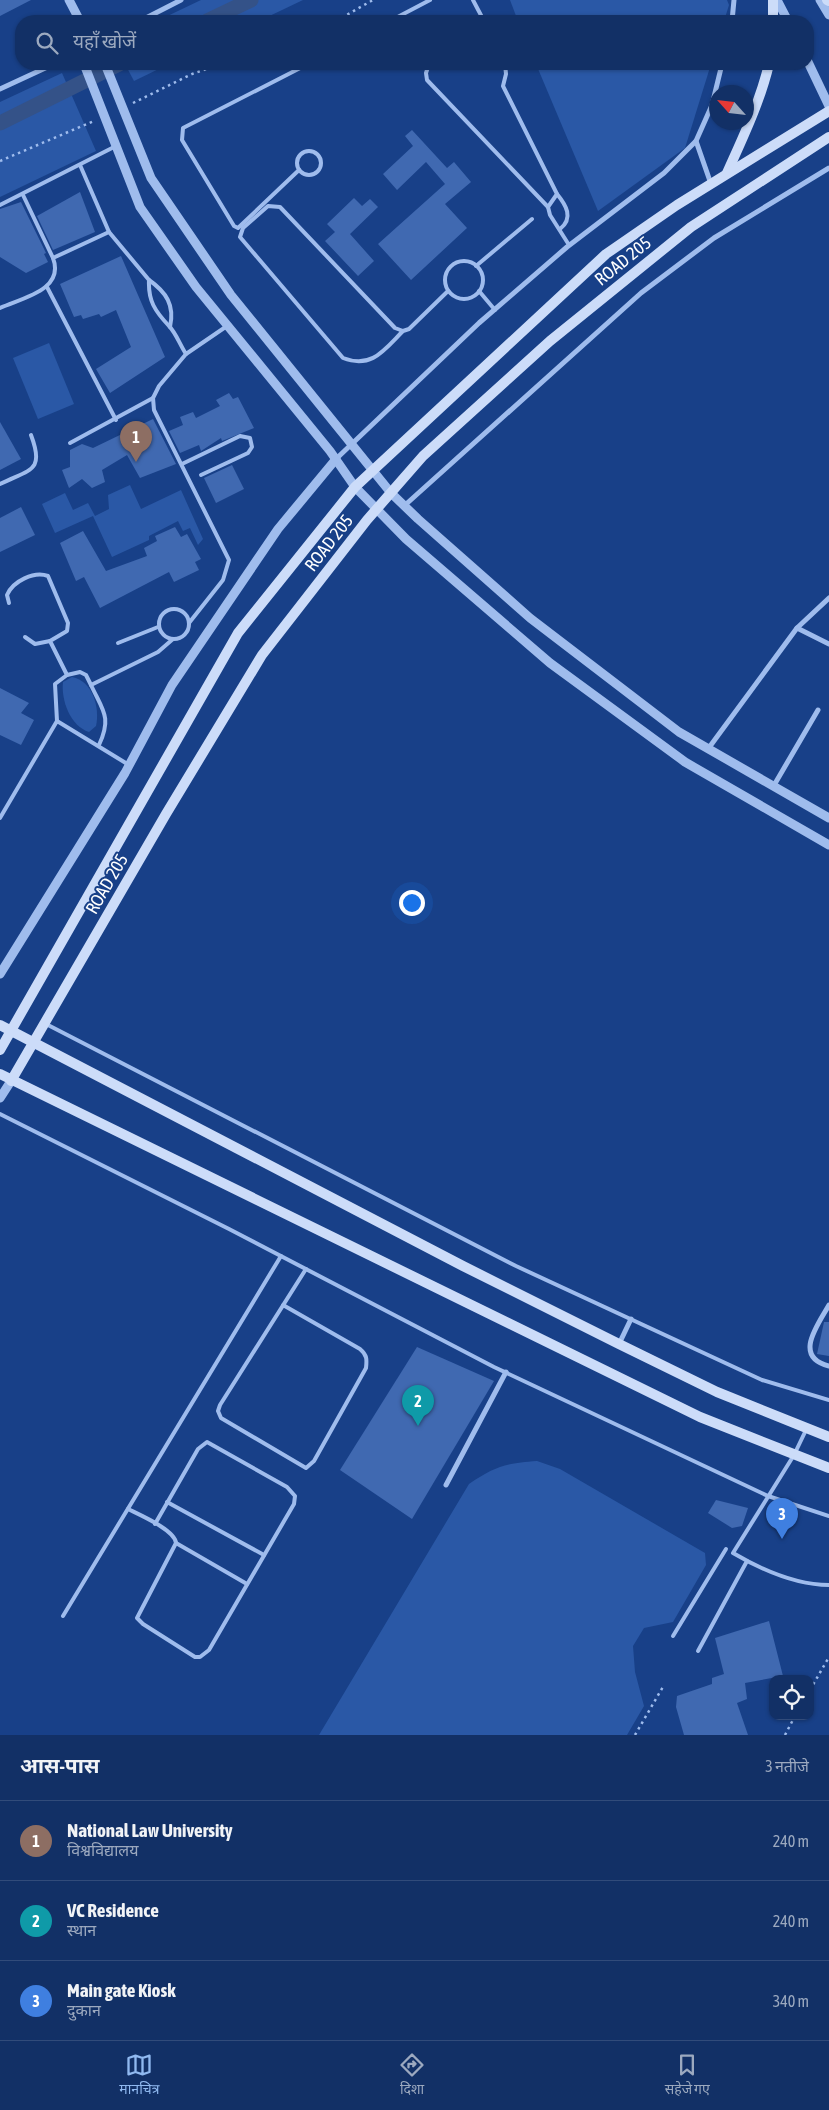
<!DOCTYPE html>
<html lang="hi">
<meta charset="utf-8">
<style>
body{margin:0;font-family:"Asap Condensed","Noto Sans Devanagari",sans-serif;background:#1f3c6f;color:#f1f3f6}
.controls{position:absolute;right:15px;bottom:15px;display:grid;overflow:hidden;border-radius:10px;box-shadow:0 1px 4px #0004}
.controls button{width:45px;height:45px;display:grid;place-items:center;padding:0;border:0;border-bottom:1px solid #314b7a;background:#123066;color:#f1f3f6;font:25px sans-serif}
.compass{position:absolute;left:709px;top:85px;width:45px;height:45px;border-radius:50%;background:#123066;box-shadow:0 1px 4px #0004;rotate:297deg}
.you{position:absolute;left:411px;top:902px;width:18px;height:18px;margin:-12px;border:4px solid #fff;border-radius:50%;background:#1a73e8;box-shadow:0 0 0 8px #1a73e833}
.badge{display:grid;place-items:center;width:32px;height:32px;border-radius:50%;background:#90b9f0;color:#fff;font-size:16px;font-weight:700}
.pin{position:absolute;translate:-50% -41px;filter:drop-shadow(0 1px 2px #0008)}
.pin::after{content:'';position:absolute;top:26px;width:18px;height:15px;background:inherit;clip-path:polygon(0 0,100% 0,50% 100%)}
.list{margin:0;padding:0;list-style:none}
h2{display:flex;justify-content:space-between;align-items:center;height:65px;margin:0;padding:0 20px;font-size:21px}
h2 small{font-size:16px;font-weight:400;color:#9ca9bf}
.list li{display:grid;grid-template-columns:32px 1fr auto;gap:15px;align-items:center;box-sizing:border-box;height:80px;padding:0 20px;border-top:1px solid #314b7a}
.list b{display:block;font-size:19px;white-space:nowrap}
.list p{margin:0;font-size:16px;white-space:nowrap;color:#9ca9bf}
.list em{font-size:16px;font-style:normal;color:#9ca9bf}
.icon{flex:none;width:28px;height:28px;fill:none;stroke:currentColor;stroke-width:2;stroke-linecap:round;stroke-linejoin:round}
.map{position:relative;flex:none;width:829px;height:1735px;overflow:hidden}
.search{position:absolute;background:#123066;box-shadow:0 1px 4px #0004;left:15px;right:15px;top:15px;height:55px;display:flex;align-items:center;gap:12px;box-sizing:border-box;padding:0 18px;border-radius:20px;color:#9ca9bf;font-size:19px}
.sheet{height:305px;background:#123066}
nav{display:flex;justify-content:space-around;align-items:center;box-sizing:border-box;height:70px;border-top:1px solid #314b7a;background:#123066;font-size:14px;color:#9ca9bf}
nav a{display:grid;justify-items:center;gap:2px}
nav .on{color:#90b9f0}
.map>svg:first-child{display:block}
</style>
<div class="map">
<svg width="829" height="1735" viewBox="0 0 829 1735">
<rect width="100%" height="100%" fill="#184088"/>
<!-- green -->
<g fill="#2a58a6">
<polygon points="201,0 303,0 259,21 157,21"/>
<polygon points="510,0 727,0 729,5 724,21 518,21"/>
<polygon points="125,64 169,64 134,81"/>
<polygon points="536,64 711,64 685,148 598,211"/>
<polygon points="62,73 96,151 0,197 0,102"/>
<polygon points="49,343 74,404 38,419 13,358"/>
<polygon points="130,485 141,509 181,490 203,539 198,545 190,528 183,531 178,521 149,536 149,540 112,557 93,516 55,533 42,504 65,493 73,510 88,503 95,516 109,509 108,495"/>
<path d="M 72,677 C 93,681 100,708 96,726 L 89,732 C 70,726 61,700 63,682 Z"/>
<path d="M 537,1461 L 560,1469 L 705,1553 L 706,1565 L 673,1622 L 644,1628 L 633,1646 L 635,1672 L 644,1706 L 627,1735 L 319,1735 L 469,1484 C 494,1467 506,1463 537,1461 Z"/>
</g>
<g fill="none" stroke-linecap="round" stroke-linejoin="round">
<!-- canal -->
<g stroke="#345288" stroke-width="15">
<polyline points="207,21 251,0"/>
<polyline points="0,123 119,64"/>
</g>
</g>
<!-- building -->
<g fill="#4069b1">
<polygon points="0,0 31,0 0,16"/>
<polygon points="412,130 447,168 454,162 471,182 445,204 467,228 411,280 378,244 445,184 426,162 397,190 383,174 413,146 405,136"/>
<polygon points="80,192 95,232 53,250 37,216"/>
<polygon points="354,198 362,206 370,199 378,207 350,234 374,261 358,276 325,241 335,232 327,224"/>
<polygon points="21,202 46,253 44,254 48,262 26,273 0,257 0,209"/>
<polygon points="121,256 165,357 110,393 96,369 131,347 116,310 101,317 99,314 83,319 81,315 74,317 60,284"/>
<polygon points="229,393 233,399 238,397 254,428 222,441 221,438 201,451 199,445 180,453 169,431 183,425 180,417 193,412 196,418 220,406 216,400"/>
<polygon points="153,419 176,464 140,478 127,455 102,470 105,482 92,488 82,479 69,488 62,470 70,467 70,450 82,444 93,448"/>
<polygon points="0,422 21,459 0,470"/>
<polygon points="232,465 244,489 216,503 204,478"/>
<polygon points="21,507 35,535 0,552 0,518"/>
<polygon points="175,527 181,537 187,534 201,559 195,562 199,570 174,582 169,572 100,608 84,577 76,581 60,543 83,531 106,571 147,556 144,548 157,541 155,536"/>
<polygon points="0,688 29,703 21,713 34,720 21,745 0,735"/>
<polygon points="824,1322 829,1322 829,1356 817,1354"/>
<polygon points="417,1347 494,1381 412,1519 340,1470"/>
<polygon points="716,1500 748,1508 742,1526 732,1528 708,1513"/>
<polygon points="769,1621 783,1676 745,1683 747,1699 737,1703 748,1735 684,1735 676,1707 677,1696 712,1684 712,1678 724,1674 715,1638"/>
</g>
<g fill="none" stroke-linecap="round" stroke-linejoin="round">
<!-- path -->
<g stroke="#9fbced" stroke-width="2.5" stroke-dasharray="2.5 4" stroke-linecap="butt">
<polyline points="303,21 306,19 317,21"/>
<polyline points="336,21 373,0"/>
<polyline points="133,103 192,74 221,64"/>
<polyline points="0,161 94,121"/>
<polyline points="810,1690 829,1657"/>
<polyline points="635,1735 664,1685"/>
<polyline points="785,1735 795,1716"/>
</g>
<!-- service -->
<g stroke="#9fbced" stroke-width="4">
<polyline points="473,0 484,21"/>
<polyline points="390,21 430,0"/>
<polyline points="429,64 426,73 427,80 548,207"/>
<polyline points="505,64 506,74 503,86 557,194 548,207 550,215 569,245"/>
<circle cx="309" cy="163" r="12"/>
<path d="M 80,165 L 109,232 L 149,280 C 148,301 155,311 169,326 C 176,333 180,345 186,354 L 227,326"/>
<polyline points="299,170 238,228 234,226 182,140 183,128 308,64"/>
<path d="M 557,194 C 566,205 574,218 560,229"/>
<polyline points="23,195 53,258"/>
<polyline points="0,205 116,146"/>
<circle cx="464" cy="280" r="19"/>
<polyline points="476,266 532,219"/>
<path d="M 149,280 C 166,292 175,305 170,327"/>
<polyline points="47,287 116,420"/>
<polyline points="479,291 495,310"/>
<path d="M 0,308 C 22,298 65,290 53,258 L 109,232"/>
<path d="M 403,331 C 384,350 372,369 343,358 L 240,237 L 243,228 L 268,206 L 280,207 L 395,328 L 403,331 L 409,329 L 448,291"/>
<polyline points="186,354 159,386 153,398 154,410 229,560 223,580 189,623"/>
<polyline points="70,443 153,398"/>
<polyline points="182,464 240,436 250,438 252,447 248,453 201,475"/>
<path d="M 0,484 C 30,469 45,472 31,435"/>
<path d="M 9,603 L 7,595 C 13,581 34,571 48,576 L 68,623 L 67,631 L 50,641 L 67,675 L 80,672 L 86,675 L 91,685"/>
<circle cx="174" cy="624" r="15"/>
<polyline points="25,637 35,644 50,641"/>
<polyline points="118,643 158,627"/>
<polyline points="57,721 55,684 67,675"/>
<path d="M 99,745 C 112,717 103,711 91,685 L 158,652 L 173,639"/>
<polyline points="0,818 57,721 129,765"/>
<polyline points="46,1024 516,1266 762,1380 829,1400"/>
<polyline points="0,1114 229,1229 494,1367 768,1496 829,1516"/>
<path d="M 283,1305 L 360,1349 C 367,1355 367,1359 366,1368 L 314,1461 L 306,1468 L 221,1418 L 218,1411 L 220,1405 L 306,1269"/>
<path d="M 806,1430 L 794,1455 L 733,1553 C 762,1570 795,1585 829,1585"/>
<polyline points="167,1502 264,1555"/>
<path d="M 128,1509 C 140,1515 175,1530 176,1543 L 137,1618 L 143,1624 L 195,1657 L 200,1657 L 209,1650 L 294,1504 L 295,1496 L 287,1487 L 207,1442 L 198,1449 L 155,1524"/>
<polyline points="176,1543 247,1584"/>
<polyline points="63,1616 281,1256"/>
<polyline points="673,1636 726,1549"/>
<polyline points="698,1651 747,1561"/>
</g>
<!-- minor -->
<g stroke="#9fbced" stroke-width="5">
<polyline points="140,21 181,0"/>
<polyline points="732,21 734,0"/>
<polyline points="0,89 54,64"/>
<polyline points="696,141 711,184"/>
<polyline points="336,459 479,323 567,247 664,173 696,141 712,105 722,64"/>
<polyline points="404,506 641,293 714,238 829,168"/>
<polyline points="797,628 829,598"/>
<polyline points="708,749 797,628 829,644"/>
<polyline points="773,787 818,710"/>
<path d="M 829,1305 C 817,1326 793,1357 829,1366"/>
<polyline points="619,1344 631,1319"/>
<polyline points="446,1485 506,1372"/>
</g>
<!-- tertiary -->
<g stroke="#9fbced" stroke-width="9">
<polyline points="69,0 80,21"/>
<polyline points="777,0 788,21"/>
<polyline points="820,0 829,15"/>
<polyline points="808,62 829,106"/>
<polyline points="84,64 140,207 196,287 330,451 355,487 406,539 550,663 685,762 829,845"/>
<polyline points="105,64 151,178 231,295 391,493 418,519 530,618 679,732 829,818"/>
<polyline points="0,974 125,773 172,685 278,529 336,459"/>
<polyline points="0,1098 11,1081"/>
</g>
<!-- secondary -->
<g stroke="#ccdcf9" stroke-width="10">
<polyline points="773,0 773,21"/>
<polyline points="827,0 829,1"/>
<path d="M 727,173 C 743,137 760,102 769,64"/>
<polyline points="0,1025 463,1266 619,1344 717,1392 829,1437"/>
<polyline points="0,1050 238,633 355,487 606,254 677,205 829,111"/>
<polyline points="0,1074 700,1417 829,1468"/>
<polyline points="11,1081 166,814 262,655 367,520 423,456 550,341 691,227 829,137"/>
</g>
</g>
<g text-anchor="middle" stroke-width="4" stroke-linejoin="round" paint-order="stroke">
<!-- street labels -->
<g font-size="18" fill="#fff" stroke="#184088">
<text transform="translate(623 261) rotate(-39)" y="6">ROAD 205</text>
<text transform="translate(329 543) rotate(-52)" y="6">ROAD 205</text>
<text transform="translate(107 884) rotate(-60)" y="6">ROAD 205</text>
</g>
</g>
</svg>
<div class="controls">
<button><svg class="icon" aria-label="locate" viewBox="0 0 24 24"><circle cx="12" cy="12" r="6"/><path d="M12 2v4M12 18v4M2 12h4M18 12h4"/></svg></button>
</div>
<svg class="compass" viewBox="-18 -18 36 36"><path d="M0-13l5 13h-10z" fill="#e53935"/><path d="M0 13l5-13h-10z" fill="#9ca9bf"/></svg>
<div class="you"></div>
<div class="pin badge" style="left:136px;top:462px;background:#8d6e63">1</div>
<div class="pin badge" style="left:418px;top:1426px;background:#0f9aa8">2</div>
<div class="pin badge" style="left:782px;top:1539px;background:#3f7fe0">3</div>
<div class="search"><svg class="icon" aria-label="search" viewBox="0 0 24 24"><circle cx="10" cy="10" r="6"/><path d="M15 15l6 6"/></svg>यहाँ खोजें</div>
</div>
<section class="sheet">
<h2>आस-पास<small>3 नतीजे</small></h2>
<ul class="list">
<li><span class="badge" style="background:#8d6e63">1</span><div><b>National Law University</b><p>विश्वविद्यालय</p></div><em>240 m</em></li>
<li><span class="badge" style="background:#0f9aa8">2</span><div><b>VC Residence</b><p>स्थान</p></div><em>240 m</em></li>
<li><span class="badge" style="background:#3f7fe0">3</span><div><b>Main gate Kiosk</b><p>दुकान</p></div><em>340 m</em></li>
</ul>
</section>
<nav>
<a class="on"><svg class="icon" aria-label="map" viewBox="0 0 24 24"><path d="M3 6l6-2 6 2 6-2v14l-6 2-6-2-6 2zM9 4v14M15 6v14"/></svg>मानचित्र</a>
<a><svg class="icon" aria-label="directions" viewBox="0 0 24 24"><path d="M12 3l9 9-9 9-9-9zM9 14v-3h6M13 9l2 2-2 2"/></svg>दिशा</a>
<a><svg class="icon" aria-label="saved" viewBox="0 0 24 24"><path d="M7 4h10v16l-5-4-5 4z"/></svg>सहेजे गए</a>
</nav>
